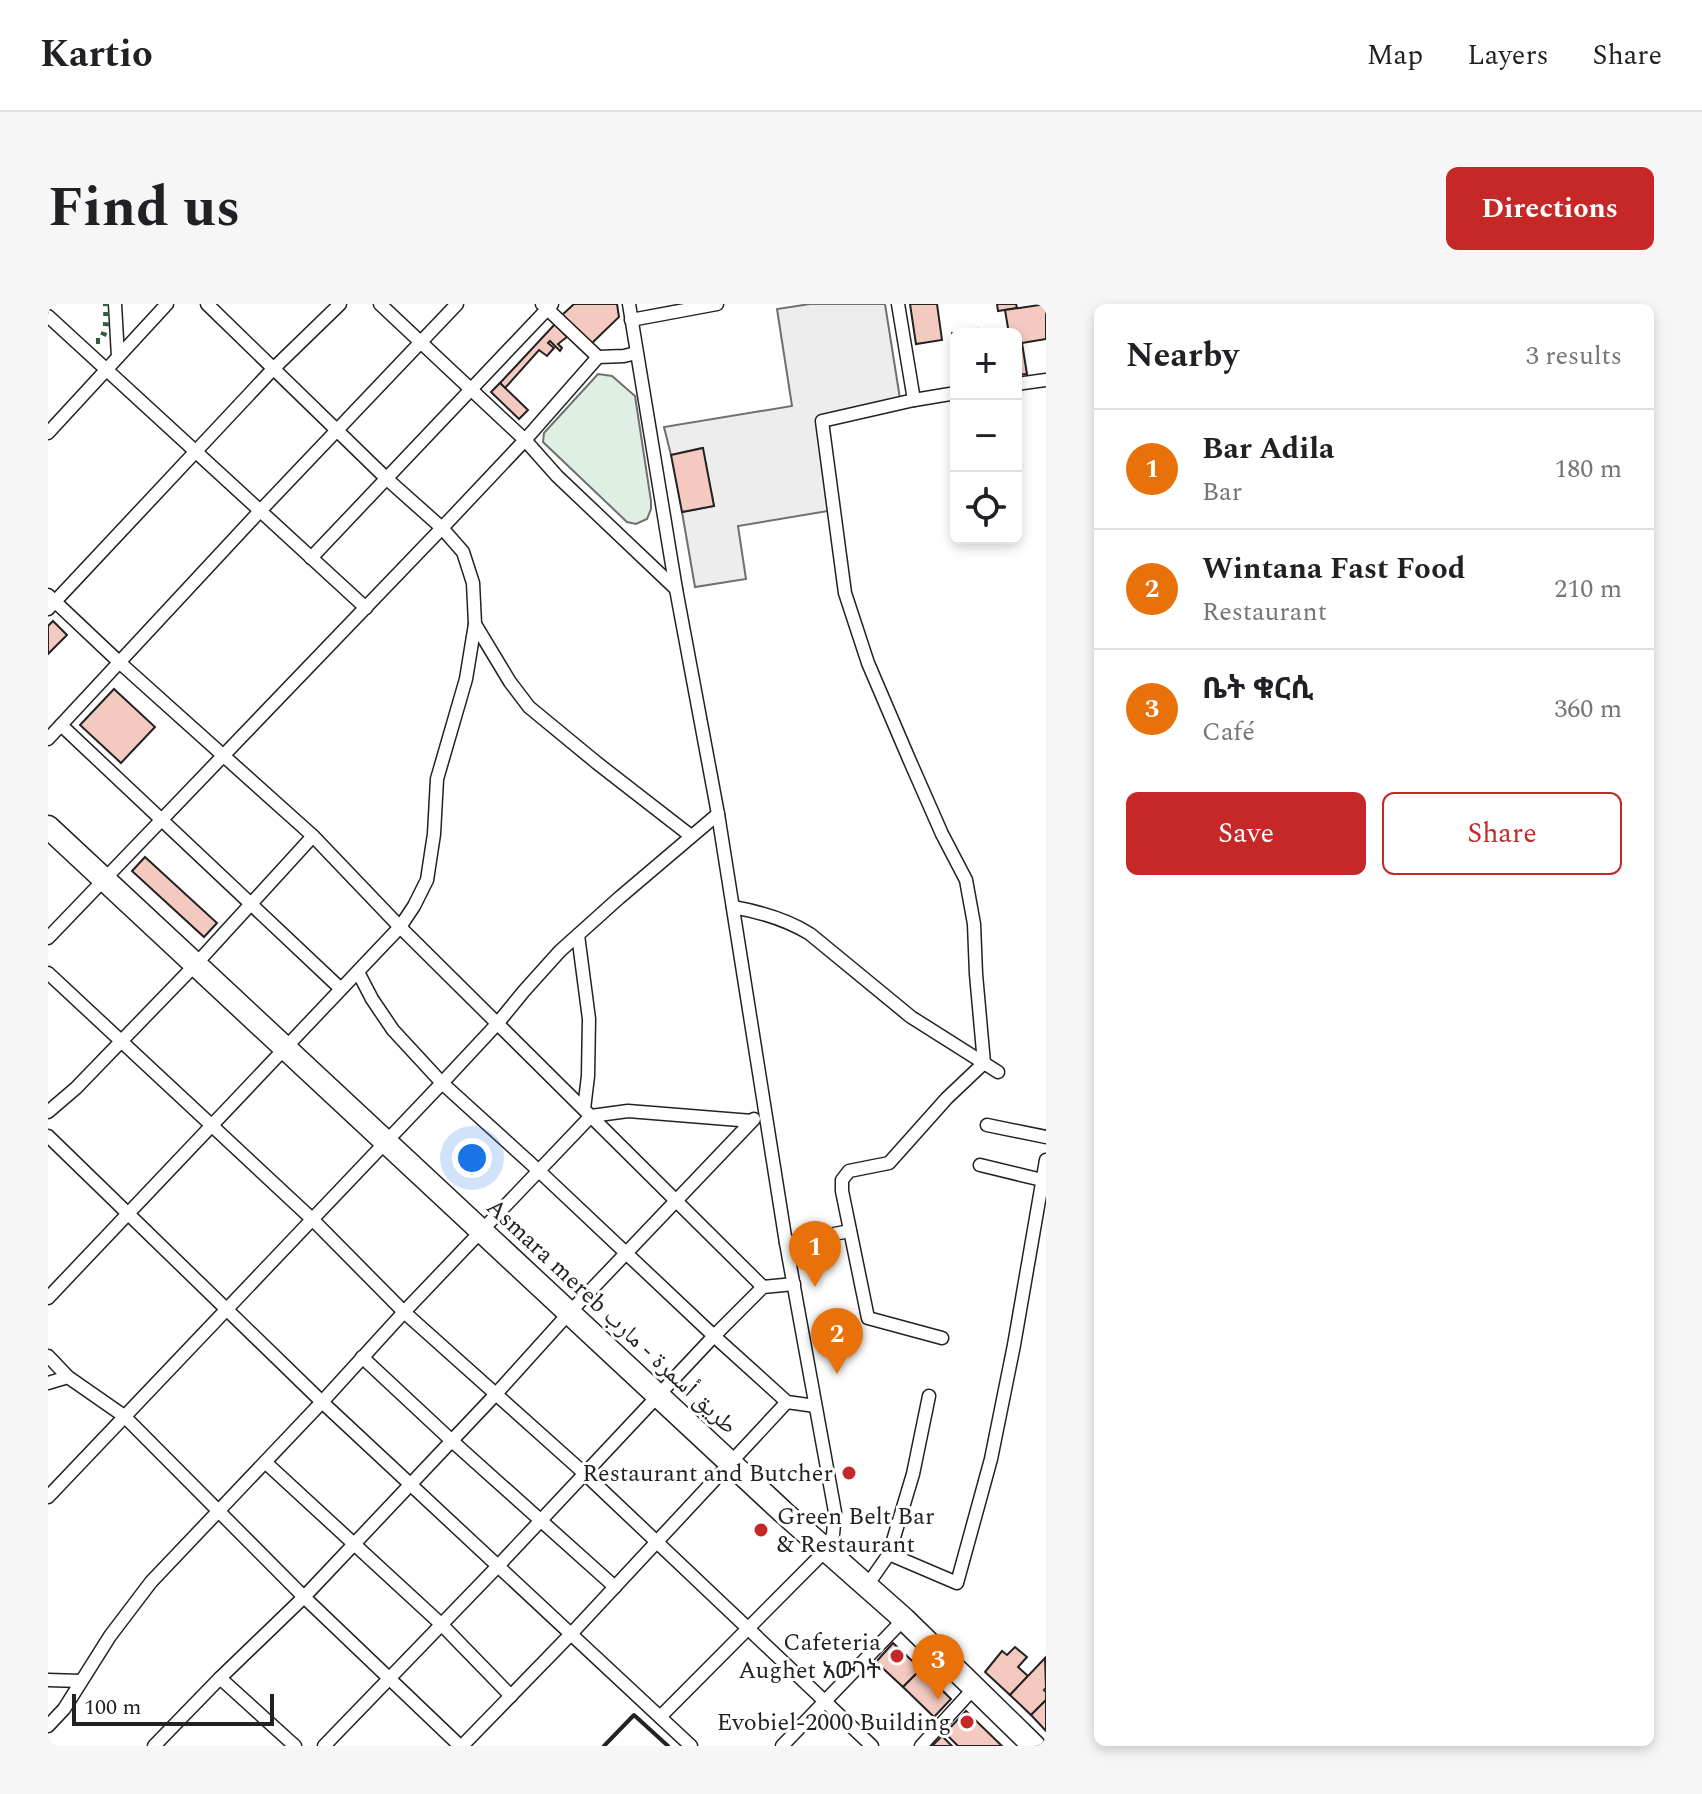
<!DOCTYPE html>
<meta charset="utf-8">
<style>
body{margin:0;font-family:Spectral,"Noto Naskh Arabic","Noto Sans Ethiopic",serif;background:#f6f6f6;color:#202124}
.controls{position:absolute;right:24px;top:24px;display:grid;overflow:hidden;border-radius:12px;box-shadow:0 4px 12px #0003}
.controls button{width:72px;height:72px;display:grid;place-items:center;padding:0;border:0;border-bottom:2px solid #e0e0e0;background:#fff;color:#202124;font:40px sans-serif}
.scale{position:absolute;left:24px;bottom:20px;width:202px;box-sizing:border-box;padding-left:8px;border:4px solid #222;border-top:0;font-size:22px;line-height:28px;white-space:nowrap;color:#222;-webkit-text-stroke:6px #fff;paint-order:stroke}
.you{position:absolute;left:424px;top:854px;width:28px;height:28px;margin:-20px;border:6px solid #fff;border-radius:50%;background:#1a73e8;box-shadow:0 0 0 12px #1a73e833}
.badge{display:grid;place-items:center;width:52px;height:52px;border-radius:50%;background:#c62828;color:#fff;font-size:26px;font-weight:700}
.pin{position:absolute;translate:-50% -66px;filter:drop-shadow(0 2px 4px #0008)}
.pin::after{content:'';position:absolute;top:42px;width:28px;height:24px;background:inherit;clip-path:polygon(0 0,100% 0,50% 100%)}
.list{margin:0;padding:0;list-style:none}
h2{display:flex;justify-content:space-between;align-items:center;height:104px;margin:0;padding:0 32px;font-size:34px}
h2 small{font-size:26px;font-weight:400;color:#757577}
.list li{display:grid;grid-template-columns:52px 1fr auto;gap:24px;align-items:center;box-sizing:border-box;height:120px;padding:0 32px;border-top:2px solid #e0e0e0}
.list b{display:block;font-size:30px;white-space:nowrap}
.list p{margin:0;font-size:26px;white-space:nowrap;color:#757577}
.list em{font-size:26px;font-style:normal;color:#757577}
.actions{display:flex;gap:16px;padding:24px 32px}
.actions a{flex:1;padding:18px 0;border:2px solid #c62828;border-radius:12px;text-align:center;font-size:28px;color:#c62828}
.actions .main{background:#c62828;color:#fff}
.icon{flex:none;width:44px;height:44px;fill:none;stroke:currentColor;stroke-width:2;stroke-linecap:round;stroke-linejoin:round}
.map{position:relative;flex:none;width:998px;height:1442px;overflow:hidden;border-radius:12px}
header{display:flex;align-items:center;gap:48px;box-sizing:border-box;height:112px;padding:0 40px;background:#fff;border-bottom:2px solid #e0e0e0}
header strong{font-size:38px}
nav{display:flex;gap:44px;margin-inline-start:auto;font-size:28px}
.intro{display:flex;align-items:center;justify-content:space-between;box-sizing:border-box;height:192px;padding:0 48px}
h1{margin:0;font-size:56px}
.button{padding:20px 36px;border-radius:12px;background:#c62828;color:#fff;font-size:28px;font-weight:700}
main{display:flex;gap:48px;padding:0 48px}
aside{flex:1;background:#fff;border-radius:12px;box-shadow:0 4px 12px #0003}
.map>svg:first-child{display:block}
</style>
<header>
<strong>Kartio</strong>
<nav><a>Map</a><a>Layers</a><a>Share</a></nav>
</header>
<div class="intro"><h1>Find us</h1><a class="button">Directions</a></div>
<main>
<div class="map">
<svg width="998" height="1442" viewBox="0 0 998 1442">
<rect width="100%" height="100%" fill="#fff"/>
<!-- green -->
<polygon fill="#e0efe3" stroke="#6f6f6f" stroke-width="2" points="550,70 564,72 587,92 603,197 603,205 599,215 588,220 579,218 495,138 496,129"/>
<!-- parking -->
<polygon fill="#ededed" stroke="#6f6f6f" stroke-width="2" points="762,0 837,0 853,101 772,115 786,206 690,222 698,275 647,283 634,208 666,202 654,144 623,151 616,123 744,102 729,5"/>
<!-- building -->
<g fill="#f3c9c0" stroke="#222" stroke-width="2">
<polygon points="526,0 569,0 571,13 543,40 514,11"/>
<polygon points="862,0 889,0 894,36 868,40"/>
<polygon points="949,0 968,0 969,4 950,7"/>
<polygon points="998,0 998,35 968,40 968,30 961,30 957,6"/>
<polygon points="507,20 519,33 510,40 514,44 512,47 502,37 500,39 506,44 499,52 491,46 457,84 452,79"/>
<polygon points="930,25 931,30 908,30 908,55 904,29"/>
<polygon points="974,39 979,70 968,71 968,40"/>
<polygon points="452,79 480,106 471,115 443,88"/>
<polygon points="655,144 666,202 634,208 623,151"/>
<polygon points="5,317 19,331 0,350 0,322"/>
<polygon points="66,385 107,423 73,459 32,421"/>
<polygon points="97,553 169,619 156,633 84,567"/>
<polygon points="845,1339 873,1365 855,1383 828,1358"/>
<polygon points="967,1343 979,1353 970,1363 980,1372 962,1391 937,1368 954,1347 959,1351"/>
<polygon points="997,1354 998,1384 996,1386 998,1388 998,1396 983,1411 962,1391"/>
<polygon points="873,1365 903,1395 886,1413 855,1383"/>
<polygon points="998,1396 998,1427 983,1411"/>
<polygon points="918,1407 954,1442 910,1442 897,1429"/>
<polygon points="894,1432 904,1442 884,1442"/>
</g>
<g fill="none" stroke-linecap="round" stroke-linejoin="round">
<defs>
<g id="street">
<polyline points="67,0 70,53"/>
<polyline points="332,0 477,136 509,172 628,285"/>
<polyline points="494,0 550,53"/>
<polyline points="581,0 628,285 670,510 738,939 787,1208 785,1231 777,1247 612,1413"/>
<polyline points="850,0 866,96 908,89"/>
<polyline points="0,12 318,304"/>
<polyline points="583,16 669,0"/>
<polyline points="968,80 998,76"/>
<polyline points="866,96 774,117 797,289 820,359 861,455 894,530 918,576 926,620 928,670 936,759 899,794 841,859 801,867 794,876 794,887 820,1014 894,1034"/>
<polyline points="0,129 119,0"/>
<polyline points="263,254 504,0"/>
<polyline points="0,291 71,358 265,532 352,623 715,983"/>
<polyline points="0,305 225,65 292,0"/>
<polyline points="427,320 462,378 481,403 549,459 643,532"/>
<polyline points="13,421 293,685"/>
<polyline points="0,435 212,207 409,0"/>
<path d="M 685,603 C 713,608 738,615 762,630 L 863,713 L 950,768"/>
<polyline points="530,631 541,715 540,772 536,805"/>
<polyline points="0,634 394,224 477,136 550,53 576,52 588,49"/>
<polyline points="310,668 324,695 345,726 394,779 491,867 666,1032 739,1098 767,1102"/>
<polyline points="0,669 264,915 356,1008 536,1169 824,1442"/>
<polyline points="0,808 28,784 148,660 265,532"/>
<polyline points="939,821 998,833"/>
<polyline points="0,832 274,1098 643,1442"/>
<polyline points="932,861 994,876"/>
<polyline points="738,939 802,927"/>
<polyline points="0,994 352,623 366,602 379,576 386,530 389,475 418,375 427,320 425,279 415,248 394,224 339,175 159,0"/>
<polyline points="0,1052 20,1073 76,1112 256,1293 412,1442"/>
<polyline points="314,1053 404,1137 567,1283"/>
<polyline points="0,1079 20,1073"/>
<polyline points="217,1158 394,1321 463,1392"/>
<polyline points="0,1193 394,779 449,720 476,687 512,647 571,594 670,510"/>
<polyline points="841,1250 909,1279 943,1155 966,1041 998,856"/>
<polyline points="818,1283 841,1250 865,1170 881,1092"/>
<polyline points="172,1374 247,1442"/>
<polyline points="0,1376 33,1377"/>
<polyline points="0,1422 16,1405 62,1332 103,1278 274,1098 356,1008 543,812 580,807 704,817"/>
<polyline points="106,1442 172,1374 256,1293 447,1091 521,1009 706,815"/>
<polyline points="276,1442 450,1262 666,1032 715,983 746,980"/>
<polyline points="414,1442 523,1330 739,1098"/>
<polyline points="734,1442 856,1315"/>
<polyline points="873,1442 927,1383"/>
</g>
<polyline id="highway" points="0,523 735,1208 856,1315 986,1442"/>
</defs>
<!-- street casing -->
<use href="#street" stroke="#222" stroke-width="15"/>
<!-- highway casing -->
<use href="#highway" stroke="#222" stroke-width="25"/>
<!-- street -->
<use href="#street" stroke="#fff" stroke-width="12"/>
<!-- highway -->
<use href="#highway" stroke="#fff" stroke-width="22"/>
<!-- hedge -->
<path stroke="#2f5e38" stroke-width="6" stroke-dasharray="4 6" stroke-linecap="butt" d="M 48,37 L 52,37 C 60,26 58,12 58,0"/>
<!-- wall -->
<polyline stroke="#222" stroke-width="4" points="556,1442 586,1411 620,1442"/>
</g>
<!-- markers -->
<g fill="#c62828" stroke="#fff" stroke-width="3">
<circle cx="801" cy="1169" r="8"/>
<circle cx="713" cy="1226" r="8"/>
<circle cx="849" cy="1352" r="8"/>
<circle cx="919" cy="1418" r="8"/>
</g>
<g text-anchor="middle" stroke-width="6" stroke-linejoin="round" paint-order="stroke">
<!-- street labels -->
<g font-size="24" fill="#222" stroke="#fff">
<text transform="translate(564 1012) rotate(43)" y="8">Asmara mereb طريق أسمرة - مارب</text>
</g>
<!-- poi labels -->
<g font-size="24" fill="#222" stroke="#fff" text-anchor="end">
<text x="785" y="1177">Restaurant and Butcher</text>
<text x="729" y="1220" text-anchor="start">Green Belt Bar<tspan x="729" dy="28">&amp; Restaurant</tspan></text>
<text x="833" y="1346">Cafeteria<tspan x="833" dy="28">Aughet አውገት</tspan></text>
<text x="903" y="1426">Evobiel-2000 Building</text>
</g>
</g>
</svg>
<div class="controls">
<button>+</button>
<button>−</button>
<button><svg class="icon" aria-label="locate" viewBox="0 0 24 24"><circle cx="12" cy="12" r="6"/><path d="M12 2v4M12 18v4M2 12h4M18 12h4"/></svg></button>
</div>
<div class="scale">100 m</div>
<div class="you"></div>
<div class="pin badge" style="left:767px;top:983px;background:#e8710a">1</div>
<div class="pin badge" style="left:789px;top:1070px;background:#e8710a">2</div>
<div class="pin badge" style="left:890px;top:1396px;background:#e8710a">3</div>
</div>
<aside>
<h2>Nearby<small>3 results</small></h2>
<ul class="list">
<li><span class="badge" style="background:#e8710a">1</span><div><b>Bar Adila</b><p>Bar</p></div><em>180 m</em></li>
<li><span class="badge" style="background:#e8710a">2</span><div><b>Wintana Fast Food</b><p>Restaurant</p></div><em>210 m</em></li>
<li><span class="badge" style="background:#e8710a">3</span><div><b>ቤት ቁርሲ</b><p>Café</p></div><em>360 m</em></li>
</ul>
<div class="actions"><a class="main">Save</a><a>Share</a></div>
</aside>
</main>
